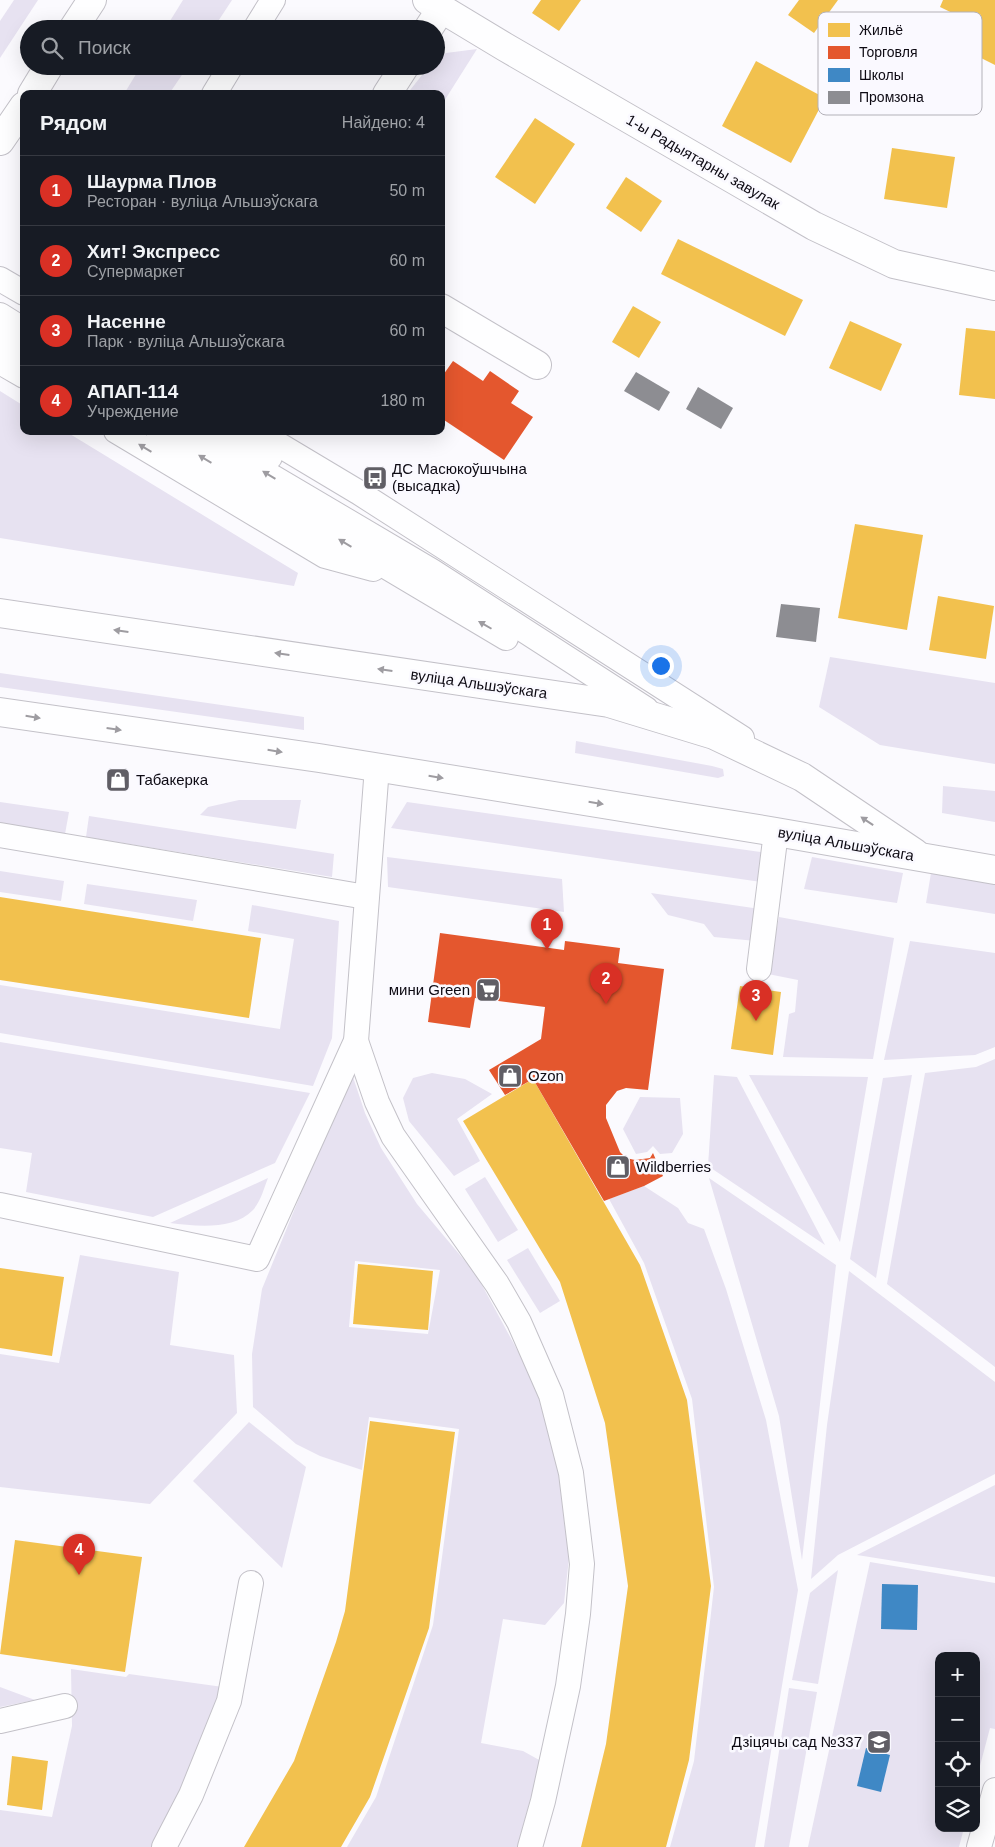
<!DOCTYPE html>
<html lang="ru">
<meta charset="utf-8">
<style>
body{margin:0;font-family:Helvetica,sans-serif;background:#20242c;color:#f1f3f6}
.controls{position:absolute;right:15px;bottom:15px;display:grid;overflow:hidden;border-radius:10px;box-shadow:0 5px 20px #0002}
.controls button{width:45px;height:45px;display:grid;place-items:center;padding:0;border:0;border-bottom:1px solid #363941;background:#171b24;color:#f1f3f6;font:25px sans-serif}
.you{position:absolute;left:660px;top:665px;width:18px;height:18px;margin:-12px;border:4px solid #fff;border-radius:50%;background:#1a73e8;box-shadow:0 0 0 8px #1a73e833}
.badge{display:grid;place-items:center;width:32px;height:32px;border-radius:50%;background:#d93025;color:#fff;font-size:16px;font-weight:700}
.pin{position:absolute;translate:-50% -41px;filter:drop-shadow(0 1px 2px #0008)}
.pin::after{content:'';position:absolute;top:26px;width:18px;height:15px;background:inherit;clip-path:polygon(0 0,100% 0,50% 100%)}
.list{margin:0;padding:0;list-style:none}
h2{display:flex;justify-content:space-between;align-items:center;height:65px;margin:0;padding:0 20px;font-size:21px}
h2 small{font-size:16px;font-weight:400;color:#9ea1a6}
.list li{display:grid;grid-template-columns:32px 1fr auto;gap:15px;align-items:center;box-sizing:border-box;height:70px;padding:0 20px;border-top:1px solid #363941}
.list b{display:block;font-size:19px;white-space:nowrap}
.list p{margin:0;font-size:16px;white-space:nowrap;color:#9ea1a6}
.list em{font-size:16px;font-style:normal;color:#9ea1a6}
.icon{flex:none;width:28px;height:28px;fill:none;stroke:currentColor;stroke-width:2;stroke-linecap:round;stroke-linejoin:round}
.map{position:relative;flex:none;width:995px;height:1847px;overflow:hidden}
.search{position:absolute;background:#171b24;box-shadow:0 5px 20px #0002;left:20px;top:20px;width:425px;height:55px;display:flex;align-items:center;gap:12px;box-sizing:border-box;padding:0 18px;border-radius:28px;color:#9ea1a6;font-size:19px}
.panel{position:absolute;background:#171b24;box-shadow:0 5px 20px #0002;left:20px;top:90px;width:425px;height:345px;border-radius:10px}
.map>svg:first-child{display:block}
</style>
<div class="map">
<svg width="995" height="1847" viewBox="0 0 995 1847">
<rect width="100%" height="100%" fill="#fbfafe"/>
<!-- green -->
<g fill="#e7e2f1" fill-rule="evenodd">
<polygon points="14,0 38,0 0,58 0,21"/>
<polygon points="183,0 232,0 213,29 165,29"/>
<polygon points="477,49 441,106 441,94 407,94 426,70 430,66 436,66 436,61 446,53"/>
<polygon points="141,66 188,66 169,94 124,94"/>
<polygon points="0,391 24,406 24,431 65,431 298,573 294,586 0,538"/>
<polygon points="830,657 995,683 995,764 880,745 819,707"/>
<polygon points="0,673 304,717 304,730 0,687"/>
<polygon points="576,741 712,766 723,769 724,776 718,778 575,753"/>
<polygon points="943,786 995,791 995,822 942,813"/>
<polygon points="239,800 301,800 296,829 200,815 208,807"/>
<polygon points="0,802 69,812 65,834 0,823"/>
<polygon points="407,802 768,853 761,882 391,828"/>
<polygon points="89,816 334,854 332,877 86,837"/>
<polygon points="387,857 562,879 564,912 388,887"/>
<polygon points="812,857 903,873 897,903 804,889"/>
<polygon points="0,871 64,881 61,901 0,892"/>
<polygon points="931,873 995,883 995,914 926,903"/>
<polygon points="87,884 197,900 193,921 84,904"/>
<polygon points="651,893 760,909 756,941 714,937 704,924 668,915"/>
<polygon points="252,905 339,921 332,1038 313,1086 0,1033 0,985 280,1029 294,939 248,931"/>
<polygon points="779,917 894,938 873,1059 783,1057 789,1014 795,1012 798,980 768,974"/>
<polygon points="910,941 995,953 995,1047 975,1055 884,1060"/>
<polygon points="0,1042 310,1093 275,1163 153,1217 26,1192 32,1153 0,1148"/>
<polygon points="995,1059 995,1367 887,1284 925,1073 976,1067"/>
<path d="M 351,1071 L 365,1113 L 381,1148 L 417,1204 L 476,1274 L 541,1394 L 559,1471 L 571,1540 L 564,1603 L 545,1625 L 503,1619 L 481,1743 L 523,1751 L 541,1761 L 517,1847 L 347,1847 L 376,1797 L 433,1625 L 459,1429 L 369,1417 L 362,1470 L 320,1456 L 296,1444 L 253,1407 L 252,1354 L 262,1289 ZM 355,1261 L 440,1270 L 428,1334 L 349,1327 Z"/>
<polygon points="432,1073 465,1079 492,1094 457,1119 480,1161 454,1176 409,1121 403,1098 413,1078"/>
<polygon points="714,1075 737,1077 825,1245 708,1166"/>
<polygon points="749,1075 868,1077 840,1242"/>
<polygon points="912,1075 876,1278 850,1259 883,1078"/>
<polygon points="640,1097 680,1098 683,1134 672,1153 660,1154 653,1146 647,1152 636,1154 623,1129"/>
<polygon points="485,1177 518,1230 498,1242 465,1189"/>
<path d="M 268,1178 C 264,1188 261,1201 253,1210 C 233,1231 195,1226 170,1223 Z"/>
<polygon points="709,1178 836,1265 802,1560 779,1416"/>
<polygon points="644,1186 678,1208 688,1223 704,1229 726,1289 766,1420 798,1590 755,1847 670,1847 694,1761 714,1587 692,1399 644,1263 609,1199"/>
<polygon points="528,1248 560,1301 540,1313 507,1260"/>
<polygon points="80,1255 179,1272 170,1345 234,1355 237,1413 150,1504 0,1487 0,1354 59,1363"/>
<polygon points="849,1271 995,1382 995,1474 838,1555 811,1579 827,1425"/>
<polygon points="249,1422 306,1467 282,1568 193,1481"/>
<polygon points="995,1485 995,1577 857,1555"/>
<polygon points="870,1562 995,1583 995,1729 990,1728 976,1781 976,1656 939,1656 939,1828 964,1828 959,1847 808,1847"/>
<polygon points="838,1570 818,1684 792,1680 810,1593"/>
<polygon points="71,1669 126,1677 129,1674 223,1687 203,1751 154,1847 0,1847 0,1810 52,1817 72,1726"/>
<polygon points="0,1687 35,1700 0,1707"/>
<polygon points="789,1688 817,1692 789,1847 764,1847"/>
</g>
<!-- homes -->
<g fill="#f2c14e">
<polygon points="541,0 581,0 559,31 532,13"/>
<polygon points="799,0 838,0 814,33 788,15"/>
<polygon points="943,0 995,0 995,65 959,47 971,22 940,7"/>
<polygon points="756,61 825,98 791,163 722,126"/>
<polygon points="535,118 575,144 535,204 495,177"/>
<polygon points="892,148 955,157 947,208 884,199"/>
<polygon points="626,177 662,201 641,232 606,208"/>
<polygon points="678,239 803,300 785,336 661,274"/>
<polygon points="633,306 661,322 639,358 612,342"/>
<polygon points="850,321 902,344 881,391 829,368"/>
<polygon points="966,328 995,331 995,399 959,395"/>
<polygon points="855,524 923,535 907,630 838,618"/>
<polygon points="938,596 994,606 986,659 929,650"/>
<polygon points="0,897 261,938 249,1018 0,980"/>
<polygon points="740,986 781,992 773,1055 731,1049"/>
<polygon points="533,1079 640,1265 687,1400 711,1586 689,1760 666,1847 581,1847 606,1744 628,1586 605,1423 560,1282 463,1121"/>
<polygon points="358,1264 433,1271 428,1330 353,1324"/>
<polygon points="0,1268 64,1277 52,1356 0,1348"/>
<polygon points="370,1421 455,1432 429,1628 370,1797 341,1847 244,1847 294,1761 336,1642 345,1611"/>
<polygon points="15,1540 142,1557 125,1672 0,1654"/>
<polygon points="12,1756 48,1761 42,1810 7,1805"/>
</g>
<!-- shops -->
<g fill="#e4572e">
<polygon points="453,361 483,381 490,371 519,391 511,403 533,417 504,460 441,418 441,378"/>
<polygon points="440,933 564,950 565,941 620,948 618,963 664,969 648,1090 626,1088 617,1091 606,1105 606,1118 620,1152 626,1158 635,1160 650,1158 653,1153 663,1176 644,1186 604,1201 533,1079 505,1095 489,1070 541,1039 545,1007 475,998 470,1028 428,1022"/>
</g>
<!-- schools -->
<g fill="#3f88c5">
<polygon points="882,1584 918,1585 917,1630 881,1629"/>
<polygon points="866,1748 890,1755 881,1792 857,1786"/>
</g>
<!-- industry -->
<g fill="#8d8d92">
<polygon points="636,372 670,392 659,411 624,391"/>
<polygon points="698,387 733,408 721,429 686,409"/>
<polygon points="781,604 820,608 816,642 776,637"/>
</g>
<g fill="none" stroke-linecap="round" stroke-linejoin="round">
<defs>
<g id="lane">
<polyline points="255,29 273,0"/>
<polyline points="214,94 231,66"/>
<polyline points="0,279 24,293"/>
<polyline points="0,315 24,330"/>
<polyline points="0,337 24,351"/>
<polyline points="0,362 24,376"/>
<polyline points="116,431 325,556 373,569"/>
<polyline points="158,431 506,638"/>
<polyline points="195,431 432,571 646,709"/>
<polyline points="227,431 270,457"/>
<polyline points="256,431 358,492 742,738"/>
<polyline points="0,835 366,897"/>
<polyline points="759,969 776,832"/>
<polyline points="356,1041 377,1102 393,1136 497,1284 519,1322 551,1395 571,1473 582,1564 578,1614 568,1686 543,1801 530,1847"/>
<polyline points="0,1205 257,1259 356,1041 377,767"/>
<polyline points="0,1721 65,1706"/>
<polyline points="164,1847 191,1795 229,1701 251,1583"/>
<polyline points="979,1847 995,1790"/>
</g>
<g id="street">
<polyline points="427,0 505,47 814,226 894,264 995,286"/>
<polyline points="428,29 441,9"/>
<polyline points="387,94 405,66"/>
<polyline points="441,308 537,365"/>
</g>
<g id="secondary">
<polyline points="73,29 92,0"/>
<polyline points="32,94 49,66"/>
<polyline points="0,141 24,106"/>
<polyline points="0,613 609,703 714,735 802,777 915,853"/>
<polyline points="0,712 319,758 776,832 995,870"/>
</g>
</defs>
<!-- lane casing -->
<use href="#lane" stroke="#c3c1c8" stroke-width="26"/>
<!-- street casing -->
<use href="#street" stroke="#c3c1c8" stroke-width="30"/>
<!-- secondary casing -->
<use href="#secondary" stroke="#c3c1c8" stroke-width="30"/>
<!-- lane -->
<use href="#lane" stroke="#fefeff" stroke-width="24"/>
<!-- street -->
<use href="#street" stroke="#fefeff" stroke-width="28"/>
<!-- secondary -->
<use href="#secondary" stroke="#fefeff" stroke-width="28"/>
</g>
<!-- one-way arrows -->
<defs><path id="oneway-solid" d="M-6-.8H1V-3.2L6.5 0L1 3.2V.8H-6Z" transform="scale(1.25)"/></defs>
<g fill="#9e9ca1">
<use href="#oneway-solid" transform="translate(145 448) rotate(-149)"/>
<use href="#oneway-solid" transform="translate(205 459) rotate(-149)"/>
<use href="#oneway-solid" transform="translate(269 475) rotate(-149)"/>
<use href="#oneway-solid" transform="translate(345 543) rotate(-149)"/>
<use href="#oneway-solid" transform="translate(485 625) rotate(-150)"/>
<use href="#oneway-solid" transform="translate(121 631) rotate(-172)"/>
<use href="#oneway-solid" transform="translate(282 654) rotate(-172)"/>
<use href="#oneway-solid" transform="translate(385 670) rotate(-172)"/>
<use href="#oneway-solid" transform="translate(33 717) rotate(9)"/>
<use href="#oneway-solid" transform="translate(114 729) rotate(8)"/>
<use href="#oneway-solid" transform="translate(275 751) rotate(9)"/>
<use href="#oneway-solid" transform="translate(436 777) rotate(9)"/>
<use href="#oneway-solid" transform="translate(596 803) rotate(9)"/>
<use href="#oneway-solid" transform="translate(867 821) rotate(-146)"/>
</g>
<!-- icons -->
<defs>
<symbol id="bus-square" viewBox="-11 -11 22 22"><rect x="-9" y="-9" width="18" height="18" rx="4" fill="#605e65" stroke="#faf9ff"/><path d="M-5-6H5V4H4V6H2V4H-2V6H-4V4H-5ZM-3.5-4V0h7V-4ZM-3.5 1.2v1.5H-2V1.2ZM2 1.2v1.5H3.5V1.2Z" fill="#fff"/></symbol>
<symbol id="shop-square" viewBox="-11 -11 22 22"><rect x="-9" y="-9" width="18" height="18" rx="4" fill="#605e65" stroke="#faf9ff"/><path d="M-5-2.5h2.3a2.7 3.5 0 0 1 5.4 0H5L5.5 6h-11ZM-1.5-2.5h3a1.5 2.3 0 0 0-3 0Z" fill="#fff"/></symbol>
<symbol id="supermarket-square" viewBox="-11 -11 22 22"><rect x="-9" y="-9" width="18" height="18" rx="4" fill="#605e65" stroke="#faf9ff"/><path d="M-6-5.5h2.5l.6 2H6L4.5 2H-2.5L-4.4-4H-6ZM-1.5 3.2a1.3 1.3 0 1 0 .1 0ZM3 3.2a1.3 1.3 0 1 0 .1 0Z" fill="#fff"/></symbol>
<symbol id="school-square" viewBox="-11 -11 22 22"><rect x="-9" y="-9" width="18" height="18" rx="4" fill="#605e65" stroke="#faf9ff"/><path d="M0-5L7-2L0 1L-7-2ZM-4 1L0 2.5L4 1V4Q0 6-4 4Z" fill="#fff"/></symbol>
</defs>
<g fill-rule="evenodd">
<use href="#bus-square" x="361" y="464" width="28" height="28"/>
<use href="#shop-square" x="104" y="766" width="28" height="28"/>
<use href="#supermarket-square" x="474" y="976" width="28" height="28"/>
<use href="#shop-square" x="496" y="1062" width="28" height="28"/>
<use href="#shop-square" x="604" y="1153" width="28" height="28"/>
<use href="#school-square" x="865" y="1728" width="28" height="28"/>
</g>
<g text-anchor="middle" stroke-width="5" stroke-linejoin="round" paint-order="stroke">
<!-- street labels -->
<g font-size="15" fill="#0d0a13" stroke="#faf9ff">
<text transform="translate(703 162) rotate(30)" y="5">1-ы Радыятарны завулак</text>
<text transform="translate(479 684) rotate(8)" y="5">вуліца Альшэўскага</text>
<text transform="translate(846 844) rotate(10)" y="5">вуліца Альшэўскага</text>
</g>
<!-- poi labels -->
<g font-size="15" fill="#0d0a13" stroke="#faf9ff" text-anchor="start">
<text x="392" y="474">ДС Масюкоўшчына<tspan x="392" dy="17">(высадка)</tspan></text>
<text x="136" y="785">Табакерка</text>
<text x="470" y="995" text-anchor="end">мини Green</text>
<text x="528" y="1081">Ozon</text>
<text x="636" y="1172">Wildberries</text>
<text x="862" y="1747" text-anchor="end">Дзіцячы сад №337</text>
</g>
</g>
<!-- legend -->
<rect x="818" y="12" width="164" height="103" rx="8" fill="#faf9ff" stroke="#b3b1b8" stroke-width="1"/>
<rect x="828" y="23" width="22" height="14" fill="#f2c14e"/>
<rect x="828" y="46" width="22" height="13" fill="#e4572e"/>
<rect x="828" y="68" width="22" height="14" fill="#3f88c5"/>
<rect x="828" y="91" width="22" height="13" fill="#8d8d92"/>
<g font-size="14" fill="#0d0a13">
<text x="859" y="35">Жильё</text>
<text x="859" y="57">Торговля</text>
<text x="859" y="80">Школы</text>
<text x="859" y="102">Промзона</text>
</g>
</svg>
<div class="controls">
<button>+</button>
<button>−</button>
<button><svg class="icon" aria-label="locate" viewBox="0 0 24 24"><circle cx="12" cy="12" r="6"/><path d="M12 2v4M12 18v4M2 12h4M18 12h4"/></svg></button>
<button><svg class="icon" aria-label="layers" viewBox="0 0 24 24"><path d="M12 4l9 5-9 5-9-5zM3 14l9 5 9-5"/></svg></button>
</div>
<div class="you"></div>
<div class="pin badge" style="left:547px;top:950px">1</div>
<div class="pin badge" style="left:606px;top:1004px">2</div>
<div class="pin badge" style="left:756px;top:1021px">3</div>
<div class="pin badge" style="left:79px;top:1575px">4</div>
<div class="search"><svg class="icon" aria-label="search" viewBox="0 0 24 24"><circle cx="10" cy="10" r="6"/><path d="M15 15l6 6"/></svg>Поиск</div>
<section class="panel">
<h2>Рядом<small>Найдено: 4</small></h2>
<ul class="list">
<li><span class="badge">1</span><div><b>Шаурма Плов</b><p>Ресторан · вуліца Альшэўскага</p></div><em>50 m</em></li>
<li><span class="badge">2</span><div><b>Хит! Экспресс</b><p>Супермаркет</p></div><em>60 m</em></li>
<li><span class="badge">3</span><div><b>Насенне</b><p>Парк · вуліца Альшэўскага</p></div><em>60 m</em></li>
<li><span class="badge">4</span><div><b>АПАП-114</b><p>Учреждение</p></div><em>180 m</em></li>
</ul>
</section>
</div>
